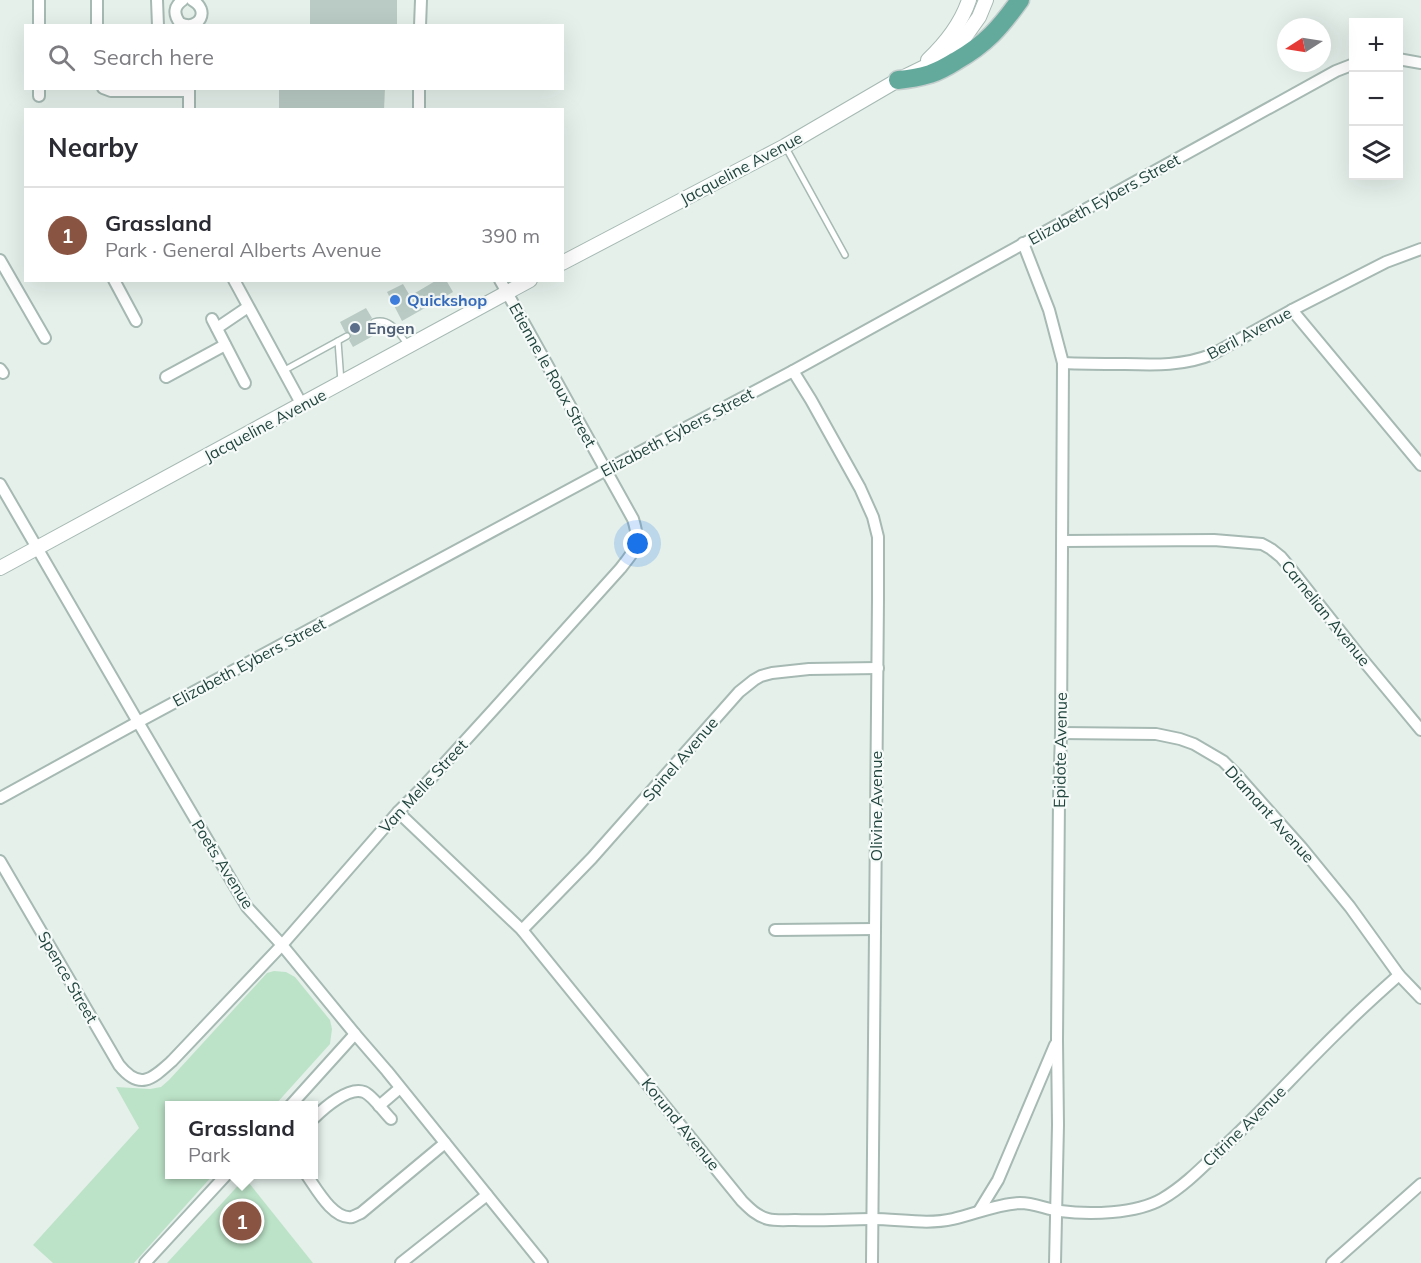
<!DOCTYPE html>
<meta charset="utf-8">
<style>
body{margin:0;font-family:Mulish,sans-serif;background:#f2f2f3;color:#2b2b33}
.controls{position:absolute;right:18px;top:18px;display:grid;overflow:hidden;border-radius:0px;box-shadow:0 6px 24px #0002}
.controls button{width:54px;height:54px;display:grid;place-items:center;padding:0;border:0;border-bottom:2px solid #e1e1e2;background:#fff;color:#2b2b33;font:30px sans-serif}
.compass{position:absolute;left:1277px;top:18px;width:54px;height:54px;border-radius:50%;background:#fff;box-shadow:0 6px 24px #0002;rotate:258deg}
.you{position:absolute;left:638px;top:544px;width:21px;height:21px;margin:-15px;border:4px solid #fff;border-radius:50%;background:#1a73e8;box-shadow:0 0 0 9px #1a73e833}
.badge{display:grid;place-items:center;width:39px;height:39px;border-radius:50%;background:#8a5442;color:#fff;font-size:20px;font-weight:700}
.pin{position:absolute;translate:-50% -50%;border:3px solid #fff;box-shadow:0 2px 6px #0006}
.popup{position:absolute;left:165px;top:1101px;width:153px;height:78px;box-sizing:border-box;display:grid;place-content:center;border-radius:0px;background:#fff;filter:drop-shadow(0 2px 4px #0005);font-size:20px;white-space:nowrap;color:#7c7c81}
.popup b{font-size:22px;color:#2b2b33}
.popup::after{content:'';position:absolute;left:50%;top:100%;margin-left:-12px;border:12px solid transparent;border-top-color:#fff}
.list{margin:0;padding:0;list-style:none}
h2{display:flex;justify-content:space-between;align-items:center;height:78px;margin:0;padding:0 24px;font-size:26px}
h2 small{font-size:20px;font-weight:400;color:#7c7c81}
.list li{display:grid;grid-template-columns:39px 1fr auto;gap:18px;align-items:center;box-sizing:border-box;height:96px;padding:0 24px;border-top:2px solid #e1e1e2}
.list b{display:block;font-size:22px;white-space:nowrap}
.list p{margin:0;font-size:20px;white-space:nowrap;color:#7c7c81}
.list em{font-size:20px;font-style:normal;color:#7c7c81}
.icon{flex:none;width:33px;height:33px;fill:none;stroke:currentColor;stroke-width:2;stroke-linecap:round;stroke-linejoin:round}
.map{position:relative;flex:none;width:1421px;height:1263px;overflow:hidden}
.search{position:absolute;background:#fff;box-shadow:0 6px 24px #0002;left:24px;top:24px;width:540px;height:66px;display:flex;align-items:center;gap:15px;box-sizing:border-box;padding:0 21px;border-radius:0px;color:#7c7c81;font-size:22px}
.panel{position:absolute;background:#fff;box-shadow:0 6px 24px #0002;left:24px;top:108px;width:540px;height:174px;border-radius:0px}
.map>svg:first-child{display:block}
</style>
<div class="map">
<svg width="1421" height="1263" viewBox="0 0 1421 1263">
<rect width="100%" height="100%" fill="#e5f0eb"/>
<!-- green -->
<g fill="#bce3c8">
<polygon points="274,971 286,972 295,977 330,1020 332,1029 330,1044 275,1105 170,1106 170,1174 213,1175 134,1263 53,1263 33,1245 139,1128 116,1087 150,1089 161,1087 169,1080 267,973"/>
<polygon points="245,1178 313,1263 167,1263"/>
</g>
<!-- building -->
<g fill="#bacbc5">
<rect x="310" y="0" width="87" height="26"/>
<polygon points="279,88 385,88 384,110 279,110"/>
<polygon points="437,280 446,280 453,292 402,321 387,292 403,284 410,296"/>
<polygon points="366,308 372,318 369,321 370,325 373,327 377,326 380,332 353,347 349,340 351,338 351,334 349,332 345,332 340,322"/>
</g>
<g fill="none" stroke-linecap="round" stroke-linejoin="round">
<defs>
<g id="service">
<polyline points="785,146 845,255"/>
<path d="M 374,322 C 391,317 399,334 408,345"/>
<polyline points="338,341 341,382"/>
<polyline points="283,371 347,336"/>
</g>
<g id="minor">
<polyline points="97,0 97,26"/>
<polyline points="157,0 158,26"/>
<path d="M 183,0 C 174,6 173,14 180,23 C 199,32 211,10 192,0"/>
<polyline points="39,26 39,0"/>
<polyline points="420,26 421,0"/>
<polyline points="1398,59 1421,63"/>
<polyline points="103,88 111,91 189,91"/>
<polyline points="189,88 189,110"/>
<polyline points="419,88 419,110"/>
<polyline points="39,96 39,88"/>
<polyline points="1023,243 1049,310 1063,363 1061,733 1059,799 1057,1040 1058,1125 1055,1263"/>
<polyline points="0,260 45,338"/>
<polyline points="114,280 136,321"/>
<polyline points="234,280 302,405"/>
<polyline points="1292,310 1421,465"/>
<polyline points="212,319 245,383"/>
<polyline points="217,328 248,307"/>
<path d="M 1063,363 C 1084,364 1104,364 1125,364 C 1155,365 1184,366 1213,354 L 1292,310 L 1386,262 L 1421,249"/>
<polyline points="0,369 3,373"/>
<polyline points="793,371 811,400 860,488 873,517 878,537 878,599 872,1263"/>
<polyline points="166,377 225,345"/>
<polyline points="0,484 138,722 247,907 282,945 355,1034 387,1071 542,1263"/>
<polyline points="1063,541 1214,540 1262,544 1271,549 1281,557 1291,569 1363,660 1421,730"/>
<polyline points="1061,733 1156,734 1180,739 1194,744 1223,761 1236,774 1301,847 1350,907 1399,975 1421,998"/>
<polyline points="0,798 138,722 606,470 793,371 1336,71 1354,64"/>
<path d="M 398,812 L 522,930 L 742,1201 C 750,1209 757,1216 768,1219 C 776,1221 786,1220 795,1220 C 821,1221 846,1219 872,1219 C 899,1219 927,1225 953,1219 C 975,1214 997,1204 1020,1203 C 1034,1203 1046,1209 1060,1211 C 1089,1215 1136,1214 1162,1199 C 1188,1184 1209,1160 1231,1140 C 1270,1103 1306,1062 1346,1024 C 1363,1007 1381,991 1399,975"/>
<path d="M 0,861 L 119,1065 C 140,1091 152,1079 172,1061 L 282,945 L 398,812 L 423,787 L 494,709 L 620,569 C 636,549 641,544 633,519 L 500,280"/>
<polyline points="522,930 592,858 739,692 754,680 761,676 772,673 809,669 878,668"/>
<polyline points="775,930 875,929"/>
<polyline points="290,1106 355,1034"/>
<polyline points="379,1106 400,1088"/>
<path d="M 314,1118 C 324,1108 349,1086 364,1092 C 372,1095 384,1112 391,1119"/>
<path d="M 306,1174 C 316,1188 333,1220 352,1217 C 355,1216 358,1214 361,1213 L 445,1143"/>
<polyline points="979,1211 998,1180 1055,1045"/>
<polyline points="145,1263 227,1174"/>
<polyline points="401,1263 487,1195"/>
<polyline points="1332,1263 1421,1184"/>
</g>
<g id="tertiary">
<path d="M 928,60 C 946,43 961,24 969,0"/>
<polyline points="562,263 785,146 898,80 941,59 950,52 962,41 979,17 986,0"/>
<polyline points="0,568 530,280"/>
</g>
<path id="primary" d="M 898,80 C 909,79 920,77 930,74 C 939,71 948,66 956,61 C 986,44 1000,28 1020,0"/>
</defs>
<!-- service casing -->
<use href="#service" stroke="#a6b9b3" stroke-width="8"/>
<!-- minor casing -->
<use href="#minor" stroke="#a6b9b3" stroke-width="14"/>
<!-- tertiary casing -->
<use href="#tertiary" stroke="#a6b9b3" stroke-width="16"/>
<!-- primary casing -->
<use href="#primary" stroke="#c5cecd" stroke-width="21"/>
<!-- service -->
<use href="#service" stroke="#fff" stroke-width="5"/>
<!-- minor -->
<use href="#minor" stroke="#fff" stroke-width="10"/>
<!-- tertiary -->
<use href="#tertiary" stroke="#fff" stroke-width="14"/>
<!-- primary -->
<use href="#primary" stroke="#64aa9c" stroke-width="18"/>
</g>
<!-- markers -->
<circle fill="#3f7fe0" stroke="#f6fbf9" stroke-width="2" cx="395" cy="300" r="6"/>
<circle fill="#5c6f8a" stroke="#f6fbf9" stroke-width="2" cx="355" cy="328" r="6"/>
<g text-anchor="middle" stroke-width="4.5" stroke-linejoin="round" paint-order="stroke">
<!-- street labels -->
<g font-size="16" fill="#21443d" stroke="#f6fbf9">
<text transform="translate(741 168) rotate(-28)" y="6">Jacqueline Avenue</text>
<text transform="translate(1104 199) rotate(-29)" y="6">Elizabeth Eybers Street</text>
<text transform="translate(1249 333) rotate(-28)" y="6">Beril Avenue</text>
<text transform="translate(553 375) rotate(61)" y="6">Etienne le Roux Street</text>
<text transform="translate(265 425) rotate(-28)" y="6">Jacqueline Avenue</text>
<text transform="translate(677 432) rotate(-28)" y="6">Elizabeth Eybers Street</text>
<text transform="translate(1326 613) rotate(51)" y="6">Carnelian Avenue</text>
<text transform="translate(249 662) rotate(-28)" y="6">Elizabeth Eybers Street</text>
<text transform="translate(1060 750) rotate(-89)" y="6">Epidote Avenue</text>
<text transform="translate(680 759) rotate(-49)" y="6">Spinel Avenue</text>
<text transform="translate(423 786) rotate(-47)" y="6">Van Melle Street</text>
<text transform="translate(876 806) rotate(-90)" y="6">Olivine Avenue</text>
<text transform="translate(1270 814) rotate(48)" y="6">Diamant Avenue</text>
<text transform="translate(223 864) rotate(58)" y="6">Poets Avenue</text>
<text transform="translate(68 977) rotate(60)" y="6">Spence Street</text>
<text transform="translate(681 1124) rotate(51)" y="6">Korund Avenue</text>
<text transform="translate(1244 1126) rotate(-44)" y="6">Citrine Avenue</text>
</g>
<!-- shop labels -->
<g font-size="16" font-weight="bold" fill="#366cbe" stroke="#f6fbf9" text-anchor="start">
<text x="407" y="306">Quickshop</text>
</g>
<!-- service labels -->
<g font-size="16" font-weight="bold" fill="#4e5e75" stroke="#f6fbf9" text-anchor="start">
<text x="367" y="334">Engen</text>
</g>
</g>
</svg>
<div class="controls">
<button>+</button>
<button>−</button>
<button><svg class="icon" aria-label="layers" viewBox="0 0 24 24"><path d="M12 4l9 5-9 5-9-5zM3 14l9 5 9-5"/></svg></button>
</div>
<svg class="compass" viewBox="-18 -18 36 36"><path d="M0-13l5 13h-10z" fill="#e53935"/><path d="M0 13l5-13h-10z" fill="#7c7c81"/></svg>
<div class="you"></div>
<div class="pin badge" style="left:242px;top:1221px">1</div>
<div class="popup"><b>Grassland</b>Park</div>
<div class="search"><svg class="icon" aria-label="search" viewBox="0 0 24 24"><circle cx="10" cy="10" r="6"/><path d="M15 15l6 6"/></svg>Search here</div>
<section class="panel">
<h2>Nearby<small></small></h2>
<ul class="list">
<li><span class="badge">1</span><div><b>Grassland</b><p>Park · General Alberts Avenue</p></div><em>390 m</em></li>
</ul>
</section>
</div>
